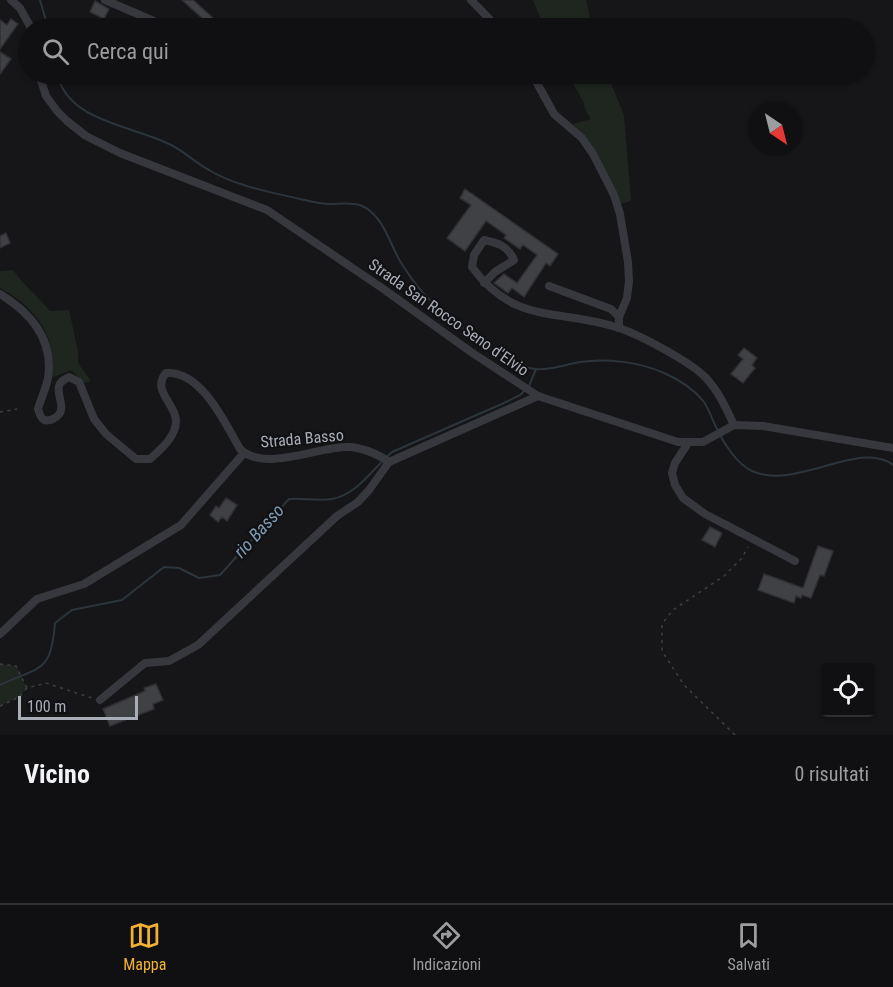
<!DOCTYPE html>
<html lang="it">
<style>
body{margin:0;font-family:"Roboto Condensed",sans-serif;background:#1e1e20;color:#f1f3f6}
.controls{position:absolute;right:18px;bottom:18px;display:grid;overflow:hidden;border-radius:6px;box-shadow:0 2px 4px #0004}
.controls button{width:54px;height:54px;display:grid;place-items:center;padding:0;border:0;border-bottom:2px solid #303032;background:#101012;color:#f1f3f6;font:30px sans-serif}
.compass{position:absolute;left:749px;top:102px;width:54px;height:54px;border-radius:50%;background:#101012;box-shadow:0 2px 4px #0004;rotate:145deg}
.scale{position:absolute;left:18px;bottom:15px;width:120px;box-sizing:border-box;padding-left:6px;border:3px solid #a8adb8;border-top:0;font-size:16px;line-height:21px;white-space:nowrap;color:#a8adb8;-webkit-text-stroke:4px #111113;paint-order:stroke}
.list{margin:0;padding:0;list-style:none}
h2{display:flex;justify-content:space-between;align-items:center;height:78px;margin:0;padding:0 24px;font-size:26px}
h2 small{font-size:20px;font-weight:400;color:#9c9d9f}
.icon{flex:none;width:33px;height:33px;fill:none;stroke:currentColor;stroke-width:2;stroke-linecap:round;stroke-linejoin:round}
.map{position:relative;flex:none;width:893px;height:735px;overflow:hidden}
.search{position:absolute;background:#101012;box-shadow:0 2px 4px #0004;left:18px;right:18px;top:18px;height:66px;display:flex;align-items:center;gap:15px;box-sizing:border-box;padding:0 21px;border-radius:33px;color:#9c9d9f;font-size:22px}
.sheet{height:168px;background:#101012}
nav{display:flex;justify-content:space-around;align-items:center;box-sizing:border-box;height:84px;border-top:2px solid #303032;background:#101012;font-size:16px;color:#9c9d9f}
nav a{display:grid;justify-items:center;gap:3px}
nav .on{color:#f2b134}
.map>svg:first-child{display:block}
</style>
<div class="map">
<svg width="893" height="735" viewBox="0 0 893 735">
<rect width="100%" height="100%" fill="#161618"/>
<!-- green -->
<g fill="#1e261f">
<polygon points="533,0 586,0 592,28 544,28"/>
<polygon points="568,74 607,74 624,115 631,201 620,204 587,138 573,124 591,119 585,109 584,103"/>
<path d="M 13,270 C 24,285 38,297 50,311 L 69,310 L 78,351 L 78,363 L 91,381 L 84,383 L 71,370 L 51,378 C 51,371 53,362 52,354 C 48,323 26,302 0,288 L 0,271 Z"/>
<polygon points="0,664 16,666 27,688 19,697 0,706"/>
</g>
<g fill="none" stroke-linecap="round" stroke-linejoin="round">
<!-- stream -->
<g stroke="#2c353c" stroke-width="2">
<polyline points="40,0 48,28"/>
<path d="M 57,74 C 69,123 133,125 171,145 C 185,152 196,163 209,170 C 235,186 271,192 300,199 C 309,201 320,204 330,204 C 339,204 350,202 360,205 C 383,214 389,242 400,261 C 408,274 419,290 431,301 C 453,322 505,365 535,369 C 550,371 566,364 580,362 C 606,358 640,362 664,373 C 680,380 693,388 704,402 C 710,411 712,420 717,429 C 724,444 737,464 752,471 C 795,491 860,439 893,465"/>
<polyline points="529,386 536,369"/>
<path d="M 0,685 C 40,666 51,674 55,623 L 72,610 L 122,600 L 164,567 L 179,568 L 199,578 L 220,575 L 289,499 C 302,498 319,501 332,499 C 358,494 373,468 392,452 L 504,403 L 520,395 L 525,390"/>
</g>
</g>
<!-- building -->
<g fill="#404145" stroke="#303034" stroke-width="1.5">
<polygon points="182,0 193,0 213,18 204,28 192,28 202,18"/>
<polygon points="95,1 109,9 104,19 90,12"/>
<polygon points="11,19 18,24 0,49 0,20 7,25"/>
<polygon points="0,52 11,59 0,74"/>
<polygon points="465,189 558,254 550,266 546,263 524,297 512,288 508,293 494,283 504,274 517,283 537,255 523,245 520,249 504,238 506,235 486,221 465,251 447,238 471,205 460,198"/>
<polygon points="6,233 10,243 0,248 0,236"/>
<polygon points="744,348 757,358 752,365 755,368 743,383 731,374 743,359 738,355"/>
<polygon points="226,498 237,505 227,521 222,517 218,522 210,515 216,506 219,508"/>
<polygon points="710,527 722,533 715,547 702,540"/>
<polygon points="818,546 833,551 824,576 820,575 811,598 802,595 801,598 796,596 794,603 758,590 764,574 803,588"/>
<polygon points="156,684 163,700 153,704 154,709 110,726 103,709 145,691 144,688"/>
</g>
<g fill="none" stroke-linecap="round" stroke-linejoin="round">
<!-- path -->
<g stroke="#3d3f44" stroke-width="1.5" stroke-dasharray="3 4.5" stroke-linecap="butt">
<polyline points="0,412 17,409"/>
<polyline points="0,664 16,666 27,688"/>
<polyline points="0,706 19,697 27,688 46,683 92,698"/>
<polyline points="735,735 684,685 662,651 662,624 673,610 724,576 742,558 748,547"/>
</g>
<!-- minor -->
<g stroke="#37383d" stroke-width="8">
<polyline points="11,0 20,8 31,28"/>
<polyline points="105,0 154,21"/>
<polyline points="471,0 498,28"/>
<polyline points="39,74 46,96 57,111 67,121 86,136 120,153 267,210 382,288 471,352 538,396 678,442 703,442 734,425 763,426 893,448"/>
<polyline points="532,74 554,114 582,138 593,154 614,195 620,214 628,262 629,281 627,298 619,317 619,328"/>
<path d="M 484,283 L 495,272 L 514,260 C 508,246 498,243 484,240 L 474,255 L 472,267 C 515,326 559,308 619,328 C 640,335 691,362 706,378 C 719,392 726,408 734,425"/>
<polyline points="549,286 611,309 619,317"/>
<path d="M 0,294 C 31,313 54,339 48,378 C 46,388 41,399 38,409 C 39,412 40,416 42,418 C 47,424 60,417 61,410 C 63,403 57,394 59,386 C 60,381 65,379 69,377 L 79,382 L 94,419 L 106,434 L 136,459 L 150,459 C 160,450 176,437 176,421 C 176,404 151,390 166,373 C 201,370 225,423 240,449 C 264,472 315,448 345,447 C 359,446 378,454 389,462 L 538,396"/>
<polyline points="688,443 675,463 672,473 675,485 683,498 705,514 795,561"/>
<polyline points="0,634 37,599 84,584 181,525 244,453"/>
<polyline points="100,700 145,663 169,661 198,645 337,516 358,502 369,490 389,462"/>
</g>
</g>
<g text-anchor="middle" stroke-width="4.5" stroke-linejoin="round" paint-order="stroke">
<!-- street labels -->
<g font-size="16" fill="#a8adb8" stroke="#111113">
<text transform="translate(449 317) rotate(35)" y="6">Strada San Rocco Seno d'Elvio</text>
<text transform="translate(302 438) rotate(-5)" y="6">Strada Basso</text>
</g>
<!-- water labels -->
<g font-size="18" font-style="italic" fill="#7f9bb3" stroke="#111113">
<text transform="translate(259 531) rotate(-48)" y="6">rio Basso</text>
</g>
</g>
</svg>
<div class="controls">
<button><svg class="icon" aria-label="locate" viewBox="0 0 24 24"><circle cx="12" cy="12" r="6"/><path d="M12 2v4M12 18v4M2 12h4M18 12h4"/></svg></button>
</div>
<svg class="compass" viewBox="-18 -18 36 36"><path d="M0-13l5 13h-10z" fill="#e53935"/><path d="M0 13l5-13h-10z" fill="#9c9d9f"/></svg>
<div class="scale">100 m</div>
<div class="search"><svg class="icon" aria-label="search" viewBox="0 0 24 24"><circle cx="10" cy="10" r="6"/><path d="M15 15l6 6"/></svg>Cerca qui</div>
</div>
<section class="sheet">
<h2>Vicino<small>0 risultati</small></h2>
<ul class="list">
</ul>
</section>
<nav>
<a class="on"><svg class="icon" aria-label="map" viewBox="0 0 24 24"><path d="M3 6l6-2 6 2 6-2v14l-6 2-6-2-6 2zM9 4v14M15 6v14"/></svg>Mappa</a>
<a><svg class="icon" aria-label="directions" viewBox="0 0 24 24"><path d="M12 3l9 9-9 9-9-9zM9 14v-3h6M13 9l2 2-2 2"/></svg>Indicazioni</a>
<a><svg class="icon" aria-label="saved" viewBox="0 0 24 24"><path d="M7 4h10v16l-5-4-5 4z"/></svg>Salvati</a>
</nav>
